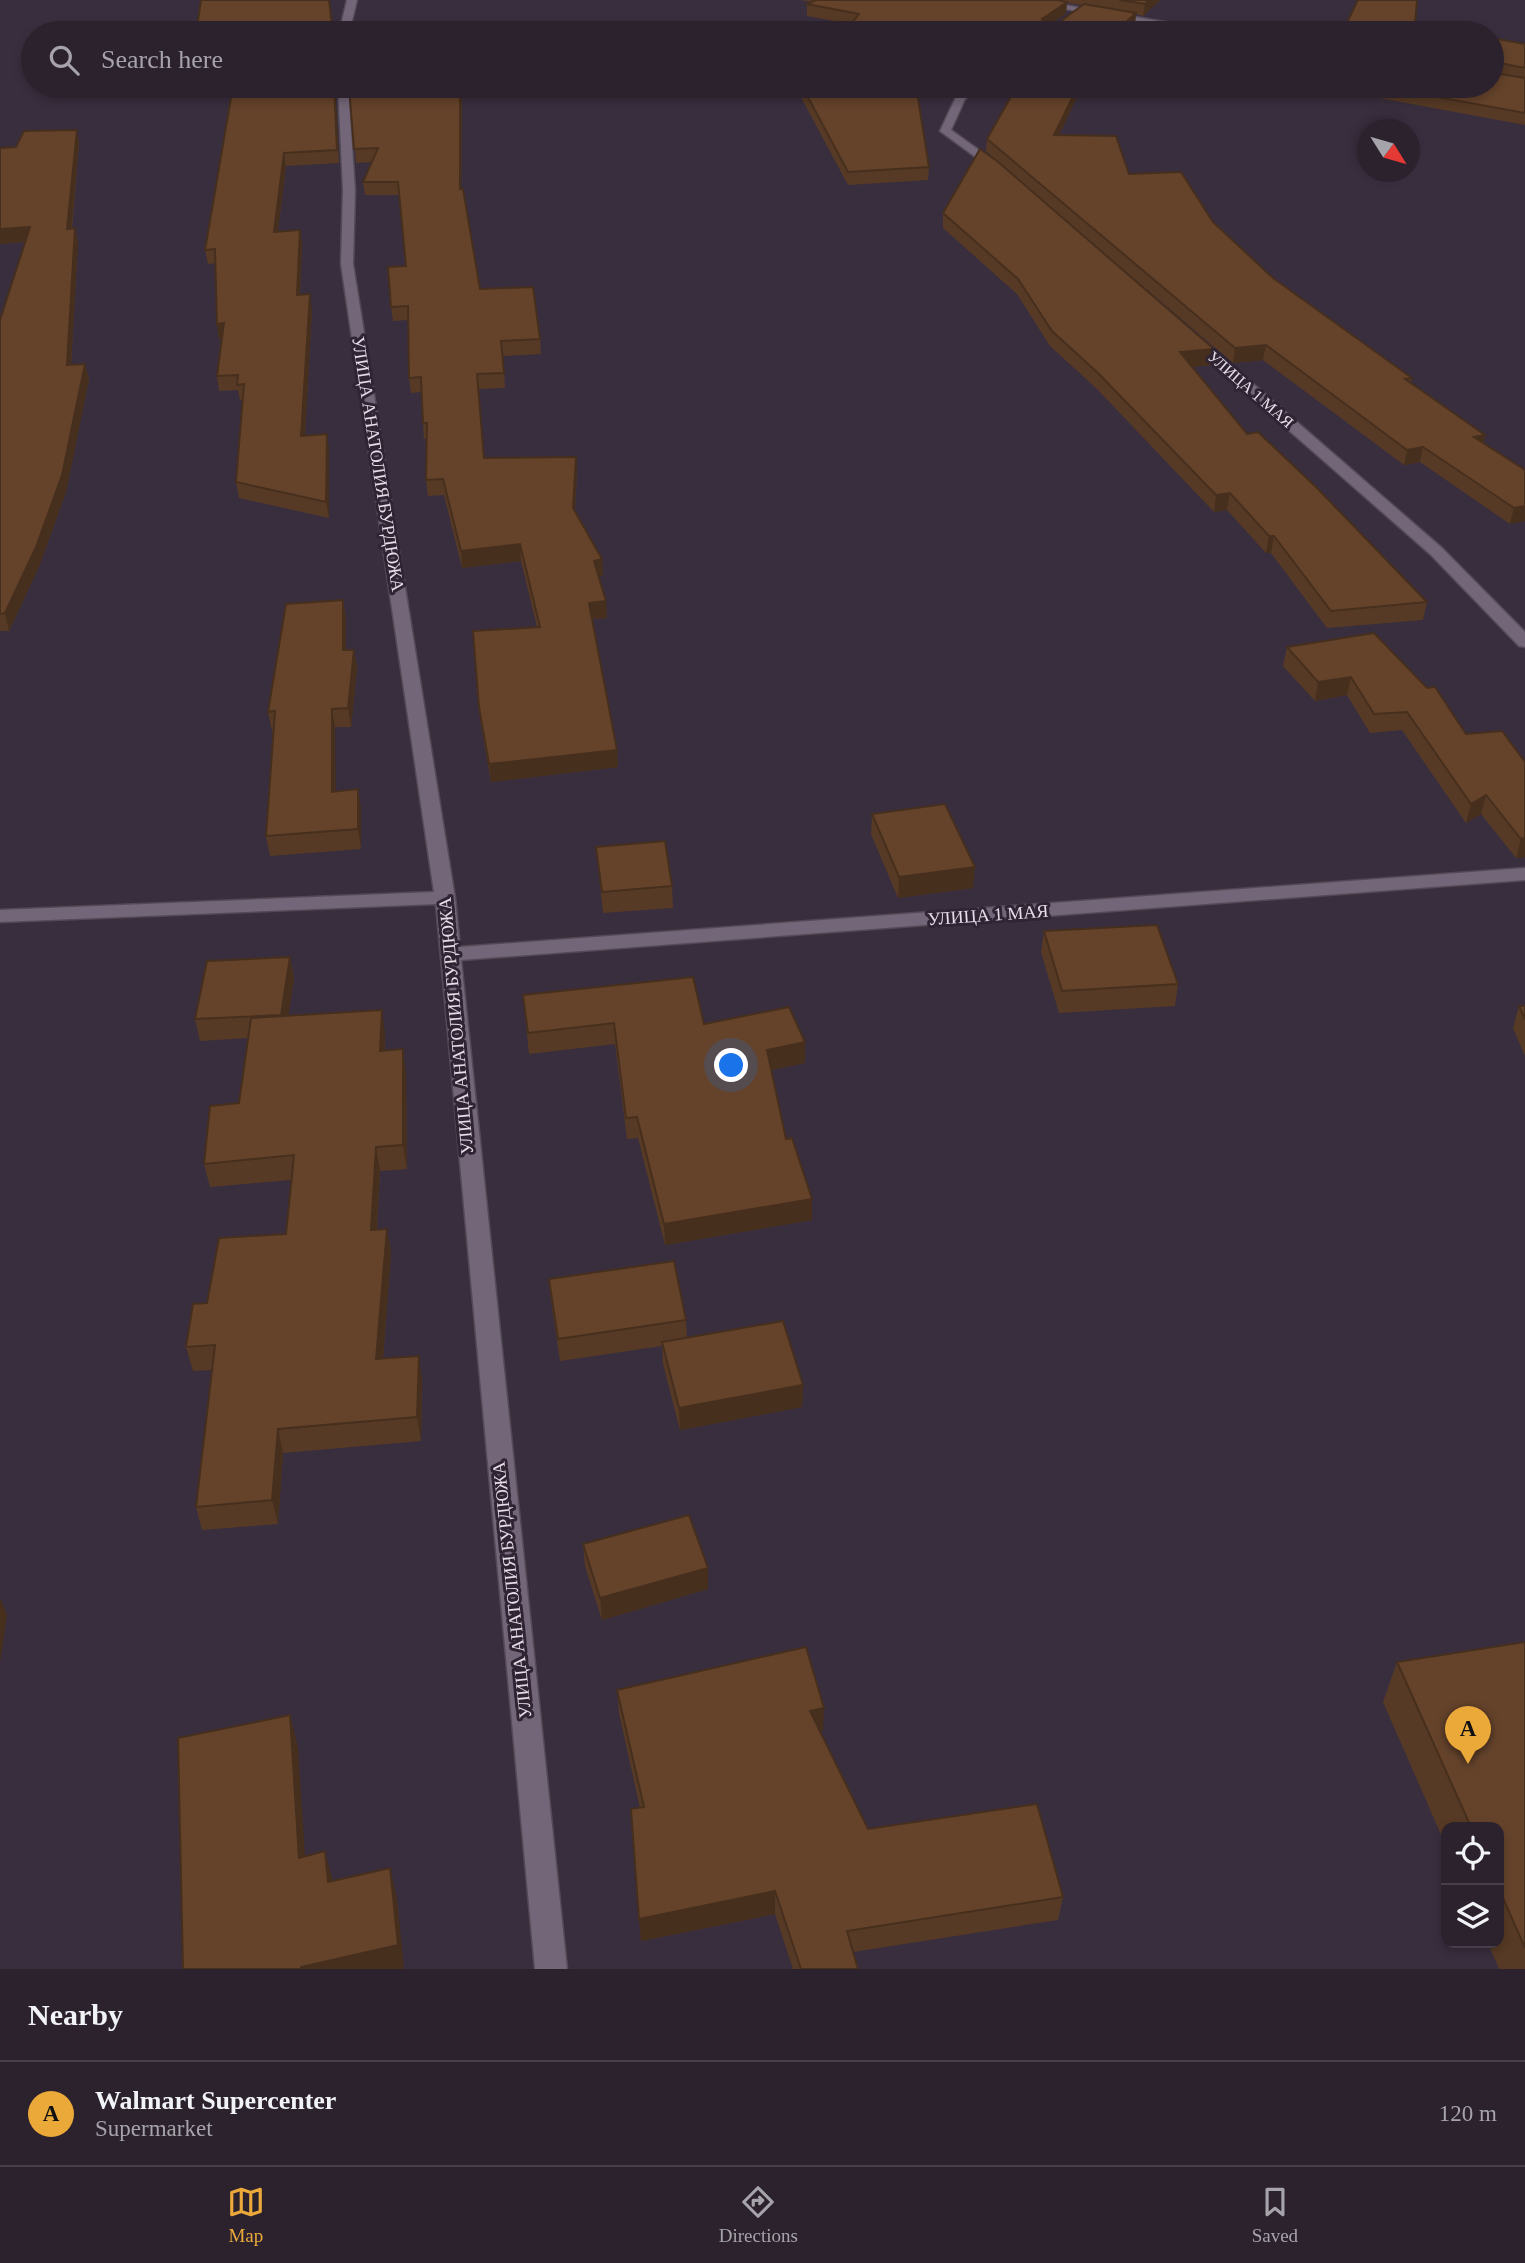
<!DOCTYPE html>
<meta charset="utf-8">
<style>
body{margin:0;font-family:"Times New Roman",serif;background:#332a36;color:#f1f3f6}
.controls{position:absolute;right:21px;bottom:21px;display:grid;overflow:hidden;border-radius:14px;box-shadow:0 4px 10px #0003}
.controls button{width:63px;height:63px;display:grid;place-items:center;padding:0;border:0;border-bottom:2px solid #473f4a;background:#2b222e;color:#f1f3f6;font:35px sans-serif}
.compass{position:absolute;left:1357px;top:119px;width:63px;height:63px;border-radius:50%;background:#2b222e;box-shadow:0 4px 10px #0003;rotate:127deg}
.you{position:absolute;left:732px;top:1066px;width:24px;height:24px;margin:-18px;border:5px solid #fff;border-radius:50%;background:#1a73e8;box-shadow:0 0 0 10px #1a73e833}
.badge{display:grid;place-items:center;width:46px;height:46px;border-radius:50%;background:#eba93a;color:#111;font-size:23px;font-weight:700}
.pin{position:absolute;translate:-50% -58px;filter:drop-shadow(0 2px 4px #0008)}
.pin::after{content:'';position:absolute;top:37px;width:24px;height:21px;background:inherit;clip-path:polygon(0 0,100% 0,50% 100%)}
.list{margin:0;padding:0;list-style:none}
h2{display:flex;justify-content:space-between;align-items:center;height:91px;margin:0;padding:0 28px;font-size:30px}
h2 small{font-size:23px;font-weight:400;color:#a6a4aa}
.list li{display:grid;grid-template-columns:46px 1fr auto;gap:21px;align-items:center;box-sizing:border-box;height:105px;padding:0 28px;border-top:2px solid #473f4a}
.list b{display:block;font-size:26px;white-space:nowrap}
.list p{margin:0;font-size:23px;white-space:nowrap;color:#a6a4aa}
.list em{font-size:23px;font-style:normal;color:#a6a4aa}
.icon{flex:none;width:38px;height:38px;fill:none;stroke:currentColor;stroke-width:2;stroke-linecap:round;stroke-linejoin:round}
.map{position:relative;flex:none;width:1525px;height:1969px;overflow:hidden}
.search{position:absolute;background:#2b222e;box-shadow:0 4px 10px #0003;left:21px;right:21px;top:21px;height:77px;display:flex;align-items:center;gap:18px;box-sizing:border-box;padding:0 24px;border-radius:38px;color:#a6a4aa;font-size:26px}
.sheet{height:196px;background:#2b222e}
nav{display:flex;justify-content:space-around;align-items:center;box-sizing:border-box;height:98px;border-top:2px solid #473f4a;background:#2b222e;font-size:19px;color:#a6a4aa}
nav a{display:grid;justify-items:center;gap:4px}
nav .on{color:#eba93a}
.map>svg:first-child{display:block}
</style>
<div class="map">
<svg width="1525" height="1969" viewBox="0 0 1525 1969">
<rect width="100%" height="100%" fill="#392e3e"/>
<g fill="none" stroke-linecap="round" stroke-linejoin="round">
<defs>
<g id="minor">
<polygon points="347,0 357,0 349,33 339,33"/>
<polygon points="1012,0 1035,0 1230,33 1208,33"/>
<polygon points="338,86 348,86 355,190 353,264 455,898 460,947 1525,868 1525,880 461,960 567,1969 535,1969 436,904 0,922 0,910 434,892 341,264 343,190"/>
<polygon points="970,86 981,86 965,99 951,130 1004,168 1004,172 996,172 940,131 956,97"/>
<polygon points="1188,336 1198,336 1442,548 1525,632 1525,647 1519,646 1430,554 1188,342"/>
</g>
</defs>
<!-- minor casing -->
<use href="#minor" stroke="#534a57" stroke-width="3"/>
<!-- minor -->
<use href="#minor" fill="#736678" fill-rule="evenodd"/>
</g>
<!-- wall -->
<g fill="#573a25" fill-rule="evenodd">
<path d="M 800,0 L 1160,0 L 1143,16 L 1136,14 L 1135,24 L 851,24 L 807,16 L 807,4 L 812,2 ZM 1067,3 L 1082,5 L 1057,24 L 1051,24 L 1066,13 Z"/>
<polygon points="1492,38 1525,44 1525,125 1374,97 1375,92 1337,86 1492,86"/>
<polygon points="335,86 339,163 286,166 278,231 300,230 302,244 300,295 312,309 305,435 329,449 329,518 239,498 236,482 243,400 240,400 238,390 219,391 217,376 222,338 219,339 217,324 216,263 208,264 205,250"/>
<polygon points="349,86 462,86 461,189 480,289 540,339 541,354 503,356 505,388 478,389 484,458 576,457 577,472 575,511 602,559 603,576 599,576 607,618 592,619 617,750 618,767 491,782 481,725 479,707 537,627 521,561 462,568 444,495 428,496 426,480 427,438 424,439 421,392 411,393 409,378 408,320 393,321 391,307 406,266 399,195 365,195 363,182 372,162 356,163"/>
<polygon points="802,86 929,167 928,180 848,185 802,99"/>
<polygon points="1017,86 1082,86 1059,135 1129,174 1213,222 1273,278 1412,378 1411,383 1485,435 1483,443 1525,470 1510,524 1420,462 1404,465 1263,360 1233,363 1007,170 1214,349 1212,365 1192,367 1247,434 1427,602 1423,620 1327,628 1271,553 1266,553 1227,510 1214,512 1097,389 1050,346 1017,294 943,228 943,213 997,161 986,151 987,139"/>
<polygon points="77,130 79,143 72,229 75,228 78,243 71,365 85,364 89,379 66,492 40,564 9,631 0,631 0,320 25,242 0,244 0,148 16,147"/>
<polygon points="343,600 346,618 346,650 354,650 357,668 351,727 335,727 335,791 358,789 361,809 361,849 270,856 266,836 274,731 272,731 268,712"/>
<polygon points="1374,633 1466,734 1525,762 1525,857 1516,858 1481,814 1466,823 1402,730 1370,733 1347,695 1315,701 1283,666 1287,647"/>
<polygon points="872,814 973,888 898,898 871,834"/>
<polygon points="596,847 672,886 673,908 603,913"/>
<polygon points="1044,931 1178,984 1175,1006 1059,1013 1041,952"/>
<polygon points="290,957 294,979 288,1016 385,1034 385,1051 406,1073 407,1169 380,1171 377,1229 387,1229 391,1253 383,1359 422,1380 421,1441 283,1453 278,1524 202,1530 196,1507 212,1370 193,1371 186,1347 207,1303 286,1234 291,1180 210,1187 204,1164 239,1103 248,1038 200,1041 195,1019"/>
<polygon points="523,995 704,1024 805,1042 805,1063 771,1070 786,1139 812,1220 665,1245 638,1138 627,1139 615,1044 529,1054"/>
<polygon points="1519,1006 1525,1006 1525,1056 1513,1028"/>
<polygon points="549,1279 686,1320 687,1338 803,1385 802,1407 680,1430 663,1364 662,1346 560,1361 551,1301"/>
<polygon points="583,1544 708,1568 708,1589 602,1620 585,1566"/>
<polygon points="1525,1642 1525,1969 1499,1969 1488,1943 1499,1943 1499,1827 1446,1827 1446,1846 1383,1702 1397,1662"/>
<polygon points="617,1690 823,1731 820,1731 868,1829 1063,1897 1058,1920 853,1952 858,1969 793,1969 775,1914 641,1941 640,1808 619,1713"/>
</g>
<!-- shaded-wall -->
<g fill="#472f1e">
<polygon points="1149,0 1160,0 1143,16 1145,4"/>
<polygon points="1067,2 1066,13 1041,31 1042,19"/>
<polygon points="1136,13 1135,24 1125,33 1114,33"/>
<polygon points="219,31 220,33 196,33"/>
<polygon points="334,86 338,86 335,86 339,163"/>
<polygon points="460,86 462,86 461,203 460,189"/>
<polygon points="1078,86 1082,86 1053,148 1054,135"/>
<polygon points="77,130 79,143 70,243 67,229"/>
<polygon points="284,153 286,166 276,246 274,232"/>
<polygon points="30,227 33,241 0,244 0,229"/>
<polygon points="75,228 78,243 70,381 67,365"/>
<polygon points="300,230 302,244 299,309 297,295"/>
<polygon points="310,294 312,309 304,451 301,436"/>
<polygon points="224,323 227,338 219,339 217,324"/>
<polygon points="1266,345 1263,360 1233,363 1235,348"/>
<polygon points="1214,349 1212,365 1178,368 1180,352"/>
<polygon points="85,364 89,379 66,492 40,564 9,631 5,613"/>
<polygon points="327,434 329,449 329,518 326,502"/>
<polygon points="1485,435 1481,450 1474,437"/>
<polygon points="1423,447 1420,462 1404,465 1407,450"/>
<polygon points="576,457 577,472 574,524 573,508"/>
<polygon points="1230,493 1227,510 1214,512 1216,495"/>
<polygon points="1525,506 1525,521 1510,524 1514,508"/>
<polygon points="1269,536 1274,536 1271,553 1266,553"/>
<polygon points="520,544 521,561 462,568 461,551"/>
<polygon points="602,559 603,576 595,577 594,561"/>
<polygon points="343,600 346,618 346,669 343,650"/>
<polygon points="606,601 607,618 590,619 589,603"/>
<polygon points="354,650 357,668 351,727 348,708"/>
<polygon points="1351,677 1347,695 1315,701 1318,682"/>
<polygon points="332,709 335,727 336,811 332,792"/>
<polygon points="617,750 618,767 491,782 489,764"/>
<polygon points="358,789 361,809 361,849 358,829"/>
<polygon points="1486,795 1481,814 1466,823 1471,804"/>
<polygon points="1525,838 1525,857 1516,858 1521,839"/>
<polygon points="975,867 973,888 898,898 899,877"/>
<polygon points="290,957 294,979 285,1036 281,1015"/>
<polygon points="382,1010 385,1034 384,1075 380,1051"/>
<polygon points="805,1042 805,1063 767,1071 767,1050"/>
<polygon points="403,1049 406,1073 407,1169 403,1145"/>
<polygon points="376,1147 380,1171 375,1254 371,1230"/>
<polygon points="812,1199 812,1220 665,1245 664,1224"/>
<polygon points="387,1229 391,1253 381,1383 376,1359"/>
<polygon points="419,1356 422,1380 421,1441 417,1417"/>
<polygon points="803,1385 802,1407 680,1430 679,1408"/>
<polygon points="278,1429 283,1453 278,1524 272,1500"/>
<polygon points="708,1568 708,1589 602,1620 600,1598"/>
<polygon points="0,1598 7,1615 0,1663"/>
<polygon points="824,1708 823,1731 810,1734 810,1711"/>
<polygon points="290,1715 298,1747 307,1888 299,1858"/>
<polygon points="325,1851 333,1882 328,1882"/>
<polygon points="390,1868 397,1898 404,1969 301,1969 301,1967"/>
<polygon points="775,1891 775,1914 641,1941 639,1919"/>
</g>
<!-- building -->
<g fill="#65432b" stroke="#472f1e" stroke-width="2">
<polygon points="201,0 329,0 333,33 220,33 219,31 196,33"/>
<polygon points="816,0 1057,0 1067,2 1042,19 1044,24 1057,24 1084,4 1136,13 1114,33 844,33 859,14 807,4"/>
<polygon points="1119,0 1149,0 1145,4"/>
<polygon points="1358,0 1417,0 1415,24 1465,33 1342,33"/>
<polygon points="1492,38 1525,44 1525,68 1495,62 1492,64"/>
<polygon points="1492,65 1494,73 1525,78 1525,113 1377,86 1492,86"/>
<polygon points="233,86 334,86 337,150 284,153 274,232 300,230 297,295 310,294 301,436 327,434 326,502 236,482 244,384 237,385 238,375 217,376 224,323 217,324 215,249 205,250"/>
<polygon points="349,86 460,86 460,189 463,189 480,289 533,287 540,339 501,341 504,373 477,374 484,458 576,457 573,508 602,559 594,561 606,601 589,603 617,750 489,764 479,707 473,631 540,627 520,544 461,551 443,479 426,480 427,423 423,423 421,377 409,378 408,306 391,307 388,267 406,266 398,182 363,182 378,148 354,149"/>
<polygon points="802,86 916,86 929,167 848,172"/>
<polygon points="1017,86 1078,86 1054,135 1116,136 1129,174 1181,172 1213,222 1273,278 1412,378 1405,379 1485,435 1474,437 1525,470 1525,506 1514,508 1423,447 1407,450 1266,345 1235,348 987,139"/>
<polygon points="77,130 67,229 75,228 67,365 85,364 62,475 36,547 5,613 0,614 0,320 30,227 0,229 0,148 16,147 24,131"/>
<polygon points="980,149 997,161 1214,349 1180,352 1247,434 1258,432 1316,487 1427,602 1331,611 1274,536 1269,536 1230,493 1216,495 1098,373 1052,331 1018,279 943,213"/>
<polygon points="343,600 343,650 354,650 348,708 332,709 332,792 358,789 358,829 266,836 275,711 268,712 286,604"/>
<polygon points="1374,633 1427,688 1435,687 1466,734 1502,731 1525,762 1525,838 1521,839 1486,795 1471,804 1407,712 1374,714 1351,677 1318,682 1287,647"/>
<polygon points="945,804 975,867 899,877 872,814"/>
<polygon points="665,841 672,886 602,892 596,847"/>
<polygon points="1157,925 1178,984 1062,991 1044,931"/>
<polygon points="290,957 281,1015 195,1019 207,961"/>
<polygon points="693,977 704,1024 789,1007 805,1042 767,1050 786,1139 792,1138 812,1199 664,1224 637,1117 626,1118 614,1023 528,1033 523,995"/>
<polygon points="1519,1006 1525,1006 1525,1019"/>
<polygon points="382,1010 380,1051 403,1049 403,1145 376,1147 371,1230 387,1229 376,1359 419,1356 417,1417 278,1429 272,1500 196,1507 215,1345 186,1347 193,1304 207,1303 219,1238 286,1234 294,1155 204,1164 210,1106 239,1103 251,1018"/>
<polygon points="674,1261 686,1320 558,1339 549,1279"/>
<polygon points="783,1321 803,1385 679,1408 662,1342"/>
<polygon points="689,1515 708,1568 600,1598 583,1544"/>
<polygon points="1525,1642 1525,1948 1499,1889 1499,1827 1471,1827 1397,1662"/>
<polygon points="806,1647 824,1708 810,1711 868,1829 1037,1804 1063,1897 847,1931 858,1969 801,1969 775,1891 639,1919 631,1809 644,1807 617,1690"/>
<polygon points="290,1715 299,1858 325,1851 328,1882 390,1868 398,1945 301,1967 301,1969 183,1969 178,1738"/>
</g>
<g text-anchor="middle" stroke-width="6" stroke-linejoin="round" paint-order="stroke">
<!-- far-street labels -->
<g font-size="16" fill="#e5dde8" stroke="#2f2433">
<text transform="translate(1251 389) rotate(41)" y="6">УЛИЦА 1 МАЯ</text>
</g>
<!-- street labels -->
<g font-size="18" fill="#e5dde8" stroke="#2f2433">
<text transform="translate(378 464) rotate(81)" y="6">УЛИЦА АНАТОЛИЯ БУРДЮЖА</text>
<text transform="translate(988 915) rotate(-4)" y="6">УЛИЦА 1 МАЯ</text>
<text transform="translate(456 1026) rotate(-95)" y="6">УЛИЦА АНАТОЛИЯ БУРДЮЖА</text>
<text transform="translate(512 1590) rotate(-96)" y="6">УЛИЦА АНАТОЛИЯ БУРДЮЖА</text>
</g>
</g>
</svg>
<div class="controls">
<button><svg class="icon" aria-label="locate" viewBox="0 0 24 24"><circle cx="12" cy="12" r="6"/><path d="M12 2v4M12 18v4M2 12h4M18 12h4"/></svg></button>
<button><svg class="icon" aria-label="layers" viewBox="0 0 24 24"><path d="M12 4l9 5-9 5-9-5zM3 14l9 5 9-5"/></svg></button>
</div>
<svg class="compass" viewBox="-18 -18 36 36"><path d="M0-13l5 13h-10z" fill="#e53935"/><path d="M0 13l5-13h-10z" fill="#a6a4aa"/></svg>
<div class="you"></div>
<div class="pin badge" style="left:1468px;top:1764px">A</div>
<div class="search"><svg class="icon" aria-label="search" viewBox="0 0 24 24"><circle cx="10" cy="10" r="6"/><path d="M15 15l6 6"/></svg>Search here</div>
</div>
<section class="sheet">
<h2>Nearby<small></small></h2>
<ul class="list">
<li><span class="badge">A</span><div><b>Walmart Supercenter</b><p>Supermarket</p></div><em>120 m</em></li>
</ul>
</section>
<nav>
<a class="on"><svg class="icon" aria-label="map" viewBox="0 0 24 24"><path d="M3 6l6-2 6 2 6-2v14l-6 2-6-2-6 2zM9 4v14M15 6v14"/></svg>Map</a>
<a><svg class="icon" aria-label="directions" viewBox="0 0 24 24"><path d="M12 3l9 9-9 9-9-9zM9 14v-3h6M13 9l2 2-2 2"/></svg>Directions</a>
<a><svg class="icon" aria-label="saved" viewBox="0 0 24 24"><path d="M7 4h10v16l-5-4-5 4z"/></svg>Saved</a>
</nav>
